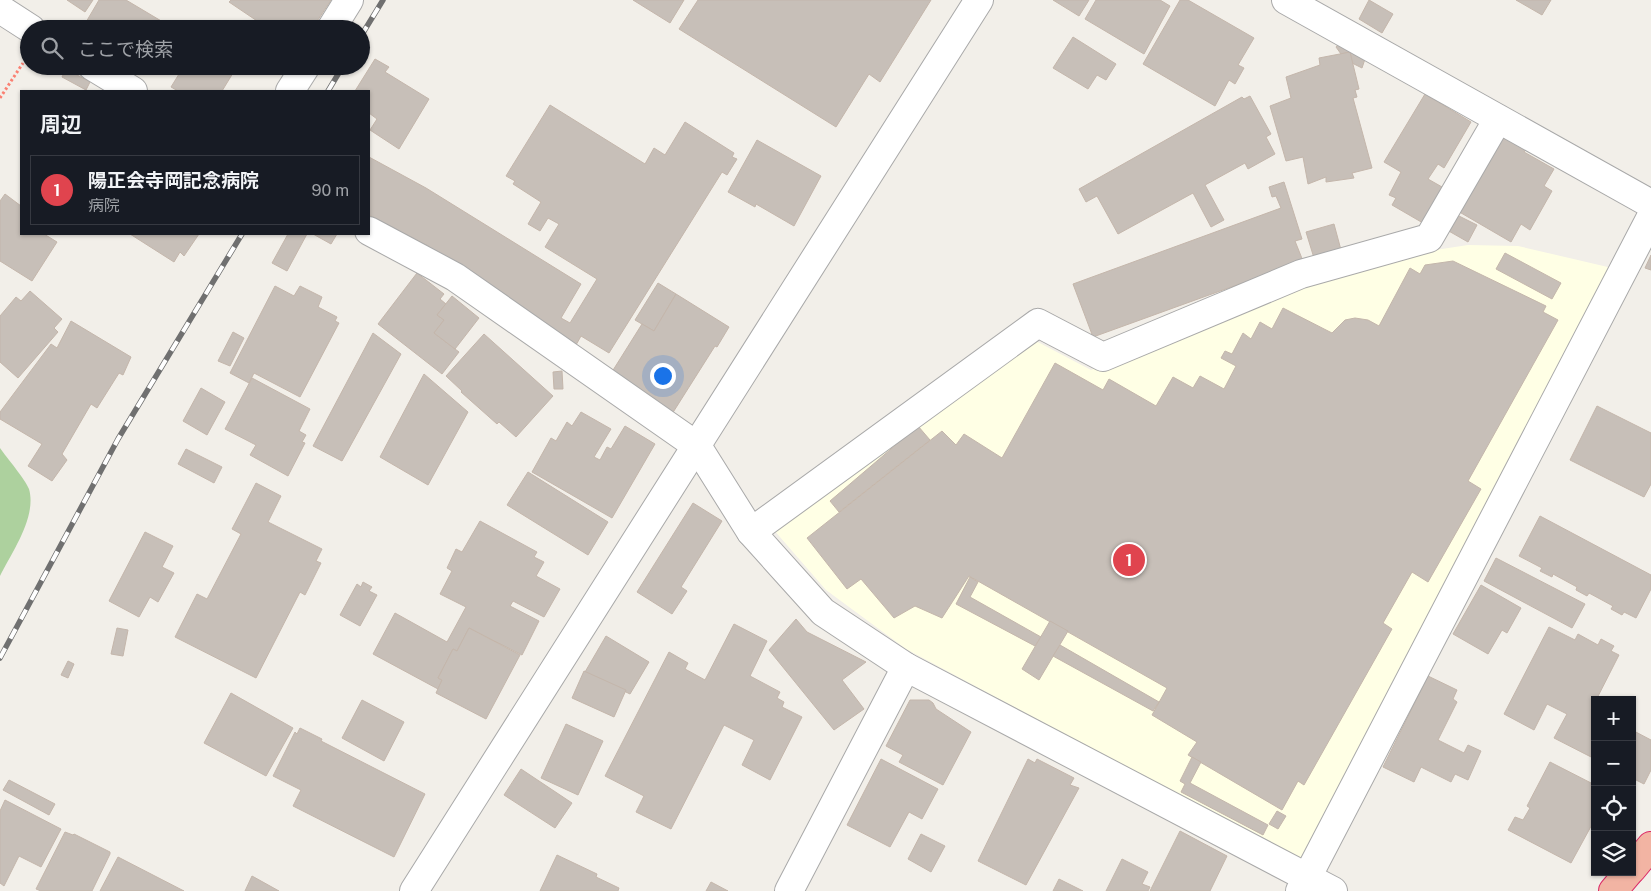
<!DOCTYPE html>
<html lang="ja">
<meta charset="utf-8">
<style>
body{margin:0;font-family:"Public Sans","Noto Sans JP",sans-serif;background:#242831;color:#f1f3f6}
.controls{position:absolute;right:15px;bottom:15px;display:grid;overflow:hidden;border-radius:0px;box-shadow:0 1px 4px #0004}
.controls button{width:45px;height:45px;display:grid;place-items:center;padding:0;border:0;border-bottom:1px solid #363941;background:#171b24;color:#f1f3f6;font:25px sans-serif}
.you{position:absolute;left:662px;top:375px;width:18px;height:18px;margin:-12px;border:4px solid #fff;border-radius:50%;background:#1a73e8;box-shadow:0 0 0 8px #1a73e833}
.badge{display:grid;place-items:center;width:32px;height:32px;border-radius:50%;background:#ea580c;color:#fff;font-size:16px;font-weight:700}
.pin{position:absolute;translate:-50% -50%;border:2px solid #fff;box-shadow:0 1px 5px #0006}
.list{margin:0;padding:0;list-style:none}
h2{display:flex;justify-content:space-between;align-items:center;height:65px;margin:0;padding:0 20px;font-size:21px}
h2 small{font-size:16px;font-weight:400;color:#9ea1a6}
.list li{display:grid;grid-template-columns:32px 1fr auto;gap:15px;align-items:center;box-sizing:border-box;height:70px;margin:0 10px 10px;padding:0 10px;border:1px solid #363941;border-radius:0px}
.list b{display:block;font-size:19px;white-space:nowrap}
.list p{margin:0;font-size:16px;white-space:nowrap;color:#9ea1a6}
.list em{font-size:16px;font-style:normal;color:#9ea1a6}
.icon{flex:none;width:28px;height:28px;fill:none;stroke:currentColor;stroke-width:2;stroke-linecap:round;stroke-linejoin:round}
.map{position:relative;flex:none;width:1651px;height:891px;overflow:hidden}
.search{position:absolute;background:#171b24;box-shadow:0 1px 4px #0004;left:20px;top:20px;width:350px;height:55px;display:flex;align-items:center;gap:12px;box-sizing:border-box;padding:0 18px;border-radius:28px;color:#9ea1a6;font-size:19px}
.panel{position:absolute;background:#171b24;box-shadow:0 1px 4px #0004;left:20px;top:90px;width:350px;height:145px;border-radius:0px}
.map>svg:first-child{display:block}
</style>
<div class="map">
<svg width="1651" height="891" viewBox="0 0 1651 891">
<rect width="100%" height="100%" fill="#f2efe9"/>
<!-- education -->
<polygon fill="#ffffe5" points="1468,245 1518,246 1612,268 1302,861 906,649 826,590 773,529 1032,339 1091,370 1293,290 1396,256"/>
<!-- forest -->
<path fill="#add19e" d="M 0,448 C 7,458 25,479 29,489 C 37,517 12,552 0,576 Z"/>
<!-- building -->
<g fill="#c7bfb8" stroke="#c4b6ab">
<polygon points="67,0 93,0 85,12"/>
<polygon points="99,0 126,0 168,25 166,29 82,29"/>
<polygon points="231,0 331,0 312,29 269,29 229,2"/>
<polygon points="633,0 684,0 670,23"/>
<polygon points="698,0 931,0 880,82 869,74 836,127 679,29"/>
<polygon points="1053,0 1089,0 1079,16"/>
<polygon points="1096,0 1160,0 1170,6 1144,54 1085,19"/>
<polygon points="1180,0 1188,0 1254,38 1238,65 1244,68 1235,84 1229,80 1215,106 1143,64"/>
<polygon points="1369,0 1393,14 1382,33 1359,19"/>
<polygon points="1516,0 1551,0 1542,15"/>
<polygon points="1073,37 1116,64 1106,80 1097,75 1088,89 1053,68"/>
<polygon points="1341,41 1366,56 1362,68 1352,63 1350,52 1341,54 1336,47"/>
<polygon points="1350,52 1359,89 1355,90 1357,97 1353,98 1372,168 1352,173 1354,178 1326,182 1326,177 1308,184 1303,157 1286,161 1270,106 1291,98 1286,77 1320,65 1319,58"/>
<polygon points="375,59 389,67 385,72 429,99 399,149 370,130 377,119 369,113 369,91 355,91"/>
<polygon points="141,66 160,66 155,74"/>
<polygon points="184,66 223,66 233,73 222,91 178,91 171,87"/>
<polygon points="66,69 90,82 86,90 62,77"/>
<polygon points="1425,94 1471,122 1444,168 1438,164 1428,179 1442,187 1423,223 1392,205 1396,198 1389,195 1401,172 1384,162"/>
<polygon points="1250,96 1271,134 1266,137 1275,154 1248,169 1245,163 1205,185 1224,220 1211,227 1193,193 1118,234 1097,196 1086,202 1079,189 1242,97 1244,99"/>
<polygon points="550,105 645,164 654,148 665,155 685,122 734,153 732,157 737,159 727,175 722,172 609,353 581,336 576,345 428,252 430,247 369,215 369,157 426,188 581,284 561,318 570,323 597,279 545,247 559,224 548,218 540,231 528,224 541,202 513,184 515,181 506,176"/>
<polygon points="1501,135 1526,149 1524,152 1554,169 1544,186 1552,191 1530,230 1521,224 1511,242 1456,210"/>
<polygon points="757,140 821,176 794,226 756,204 755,207 728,192"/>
<polygon points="1284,182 1302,239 1295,241 1303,261 1093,337 1073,284 1281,208 1276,196 1272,197 1269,187"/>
<polygon points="5,194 21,206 21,234 44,234 57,242 32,281 0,261 0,201"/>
<polygon points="1455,214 1477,225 1468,242 1447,230"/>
<polygon points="1334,224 1341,250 1314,258 1306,232"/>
<polygon points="130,234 199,234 184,256 180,252 174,262"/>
<polygon points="288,234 307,234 287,271 272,263"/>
<polygon points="313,234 337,234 331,244"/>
<polygon points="1505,253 1561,283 1552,299 1496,269"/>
<polygon points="1651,255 1651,270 1645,268"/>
<polygon points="1453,261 1546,306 1543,312 1558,320 1468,481 1481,489 1428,582 1412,572 1383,623 1392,629 1304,785 1298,781 1282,810 1188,755 1197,742 1152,715 1167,688 969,576 942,618 915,606 894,618 861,579 847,589 807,538 942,431 956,445 964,434 1002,458 1055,363 1103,390 1109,379 1156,406 1173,377 1193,388 1200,376 1224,389 1236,366 1221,358 1225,351 1232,354 1243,333 1251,339 1260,322 1272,329 1283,308 1332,333 1345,320 1355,318 1368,320 1379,326 1410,268 1420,274 1425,265"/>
<polygon points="417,273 444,294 440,299 446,304 437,315 444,320 434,333 459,352 442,374 378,324"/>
<polygon points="658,283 676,294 654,331 635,320"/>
<polygon points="275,286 294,296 300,286 322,297 318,307 337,317 335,321 339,323 300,397 254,373 249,383 230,373"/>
<polygon points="30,291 62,319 54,328 58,332 18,378 0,362 0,316 16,297 21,301"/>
<polygon points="676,294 729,327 717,347 715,346 672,414 610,375 642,324 654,331"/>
<polygon points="452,296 479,318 455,349 434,333 444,320 437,315"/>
<polygon points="71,321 131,357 123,375 119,373 97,408 91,404 62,454 67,460 52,481 28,466 42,444 0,419 0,412 51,344 57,348"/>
<polygon points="233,332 244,338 230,366 218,361"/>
<polygon points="373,333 401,354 342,461 313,446"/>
<polygon points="484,334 553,396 516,437 499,422 497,424 461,392 462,391 446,376"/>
<polygon points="562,371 563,389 554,389 553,372"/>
<polygon points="424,374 468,412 428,485 380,457"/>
<polygon points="252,378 310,409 299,431 306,435 302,442 305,443 288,476 250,455 256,445 225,429"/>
<polygon points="201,388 225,402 207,435 183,421"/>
<polygon points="1597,406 1651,433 1651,484 1644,497 1570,460"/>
<polygon points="581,412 611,429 594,457 600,460 607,447 611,449 625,426 655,444 612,518 532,472 551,438 556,441 567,422 572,426"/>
<polygon points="918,426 930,440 839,512 830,501"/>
<polygon points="186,449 222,467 214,483 178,464"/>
<polygon points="528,472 608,522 588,555 507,505"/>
<polygon points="256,483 281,496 268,522 322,549 316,561 321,563 305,595 300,592 256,678 175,637 197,594 207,599 241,534 232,529"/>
<polygon points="693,503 722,521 681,587 687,591 672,614 637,592"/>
<polygon points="1540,516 1651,575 1651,589 1636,618 1624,612 1622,615 1611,609 1613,606 1589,593 1587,596 1576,590 1577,587 1553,574 1552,577 1540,571 1542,568 1519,556"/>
<polygon points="480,521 537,552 534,557 544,562 536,576 560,589 544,617 513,601 510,606 539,621 522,655 469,628 457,651 453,649 438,678 442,680 438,689 373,654 395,613 447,642 466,607 440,594 452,571 447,568 456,549 462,552"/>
<polygon points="145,532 173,546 162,567 174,573 158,602 150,597 139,617 109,601"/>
<polygon points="1496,558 1585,604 1572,628 1484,581"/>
<polygon points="970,577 978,582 970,597 1041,637 1035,646 956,604"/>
<polygon points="363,582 372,587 369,591 377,595 360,626 340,615 357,584 361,587"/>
<polygon points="1481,585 1521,608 1507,633 1502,630 1488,654 1453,634"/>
<polygon points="796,619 807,632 866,662 842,680 864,709 834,730 769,650"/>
<polygon points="1050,621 1068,631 1039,680 1022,669"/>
<polygon points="734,624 767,641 750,676 780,692 777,698 784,702 782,707 802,717 770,780 742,765 754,740 724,725 671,829 636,812 644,796 605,776 669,652 688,663 685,669 705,680"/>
<polygon points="1549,627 1575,640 1578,634 1598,645 1601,639 1614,646 1611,651 1619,655 1591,710 1595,712 1595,759 1554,738 1567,714 1547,704 1534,730 1504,714"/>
<polygon points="117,628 128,630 123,656 111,654"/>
<polygon points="469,628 520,655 486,719 436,693 442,680 438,678 453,649 457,651"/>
<polygon points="606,636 649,662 630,694 585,672"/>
<polygon points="1060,645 1159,702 1153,711 1053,656"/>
<polygon points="68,661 74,664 68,678 61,675"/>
<polygon points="584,671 626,690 614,717 572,698"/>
<polygon points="1428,676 1457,690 1453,699 1457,702 1438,740 1464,753 1468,745 1481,751 1468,780 1455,774 1451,782 1421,767 1414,782 1383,767"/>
<polygon points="231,693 293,728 266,776 204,743"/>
<polygon points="362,700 404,722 384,761 342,738"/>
<polygon points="910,700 929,700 933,703 936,709 971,732 943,785 899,762 903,755 886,746"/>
<polygon points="566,724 603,741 578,795 541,778"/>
<polygon points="300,728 322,739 321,741 425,794 394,857 293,806 301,790 273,776 295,732 297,734"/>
<polygon points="1632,730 1651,740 1651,770 1644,784 1632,778"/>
<polygon points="1192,757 1201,762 1190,783 1268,825 1263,835 1181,792 1185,784 1180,781"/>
<polygon points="881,759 938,789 922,819 909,812 890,847 847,825"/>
<polygon points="1028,759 1035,763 1037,759 1074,778 1070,785 1079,788 1026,885 978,861"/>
<polygon points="1550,762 1595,785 1595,819 1571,863 1508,830 1515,817 1523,820 1530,808 1527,806"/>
<polygon points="521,769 572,803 555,828 504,795"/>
<polygon points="9,780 55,804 49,815 3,790"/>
<polygon points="5,800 61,829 41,867 19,856 4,886 0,883 0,811"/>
<polygon points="1277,811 1286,816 1278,829 1269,824"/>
<polygon points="1180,831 1227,856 1210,891 1150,891"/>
<polygon points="65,832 73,835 74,834 110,852 110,854 92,891 41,891 36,889"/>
<polygon points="921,834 945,846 931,872 908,859"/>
<polygon points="557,855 597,874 596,877 619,888 618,891 540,891"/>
<polygon points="118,857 184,891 100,891"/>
<polygon points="1122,859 1148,872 1142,884 1150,887 1148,891 1106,891"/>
<polygon points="252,876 279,891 245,891"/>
<polygon points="1059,879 1083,891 1053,891"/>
<polygon points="711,882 728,891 706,891"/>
</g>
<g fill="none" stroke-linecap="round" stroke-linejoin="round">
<defs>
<g id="minor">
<polyline points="1286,0 1651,204"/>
<polyline points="0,9 31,29"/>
<polyline points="331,29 349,0"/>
<polyline points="92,66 133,91"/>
<polyline points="290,91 306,66"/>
<polyline points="369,231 455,277 697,446 751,532 823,612 906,667 1333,891"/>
<polyline points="751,532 1038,323 1103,357 1301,274 1429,238 1498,119"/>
<polyline points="789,891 906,667"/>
<polyline points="1300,891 1651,217"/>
</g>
<polyline id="tertiary" points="414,891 979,0"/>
<g id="trunk">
<polyline points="1632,869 1651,846"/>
<polyline points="1613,891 1629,872"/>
</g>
</defs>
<!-- minor casing -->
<use href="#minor" stroke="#a9a9a9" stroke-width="30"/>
<!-- tertiary casing -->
<use href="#tertiary" stroke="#a9a9a9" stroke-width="30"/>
<!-- trunk casing -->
<use href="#trunk" stroke="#dc2a67" stroke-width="30"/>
<!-- path -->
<polyline stroke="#fa8072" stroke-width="3" stroke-dasharray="2.5 2.5" stroke-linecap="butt" points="0,98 23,63"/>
<!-- minor -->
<use href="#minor" stroke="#fff" stroke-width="28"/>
<!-- tertiary -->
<use href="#tertiary" stroke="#fff" stroke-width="28"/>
<!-- trunk -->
<use href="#trunk" stroke="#f2b4a3" stroke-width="28"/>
<defs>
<g id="rail">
<polyline points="361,36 383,0"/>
<polyline points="328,91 343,66"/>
<polyline points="0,658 118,439 242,234"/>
</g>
</defs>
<!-- rail casing -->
<use href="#rail" stroke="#707070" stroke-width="5.5"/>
<!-- rail -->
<use href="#rail" stroke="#fff" stroke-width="4" stroke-dasharray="11" stroke-linecap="butt"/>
</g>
</svg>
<div class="controls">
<button>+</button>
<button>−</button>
<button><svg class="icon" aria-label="locate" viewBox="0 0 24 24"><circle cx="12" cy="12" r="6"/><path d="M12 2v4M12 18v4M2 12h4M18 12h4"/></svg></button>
<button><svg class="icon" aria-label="layers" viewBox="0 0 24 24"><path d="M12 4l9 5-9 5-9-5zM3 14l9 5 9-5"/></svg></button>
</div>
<div class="you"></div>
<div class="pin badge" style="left:1129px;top:560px;background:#e0444e">1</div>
<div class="search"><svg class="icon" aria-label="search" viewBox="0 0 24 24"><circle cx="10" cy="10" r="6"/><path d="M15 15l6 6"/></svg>ここで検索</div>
<section class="panel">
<h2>周辺<small></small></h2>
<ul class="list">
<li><span class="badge" style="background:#e0444e">1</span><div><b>陽正会寺岡記念病院</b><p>病院</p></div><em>90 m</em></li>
</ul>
</section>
</div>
